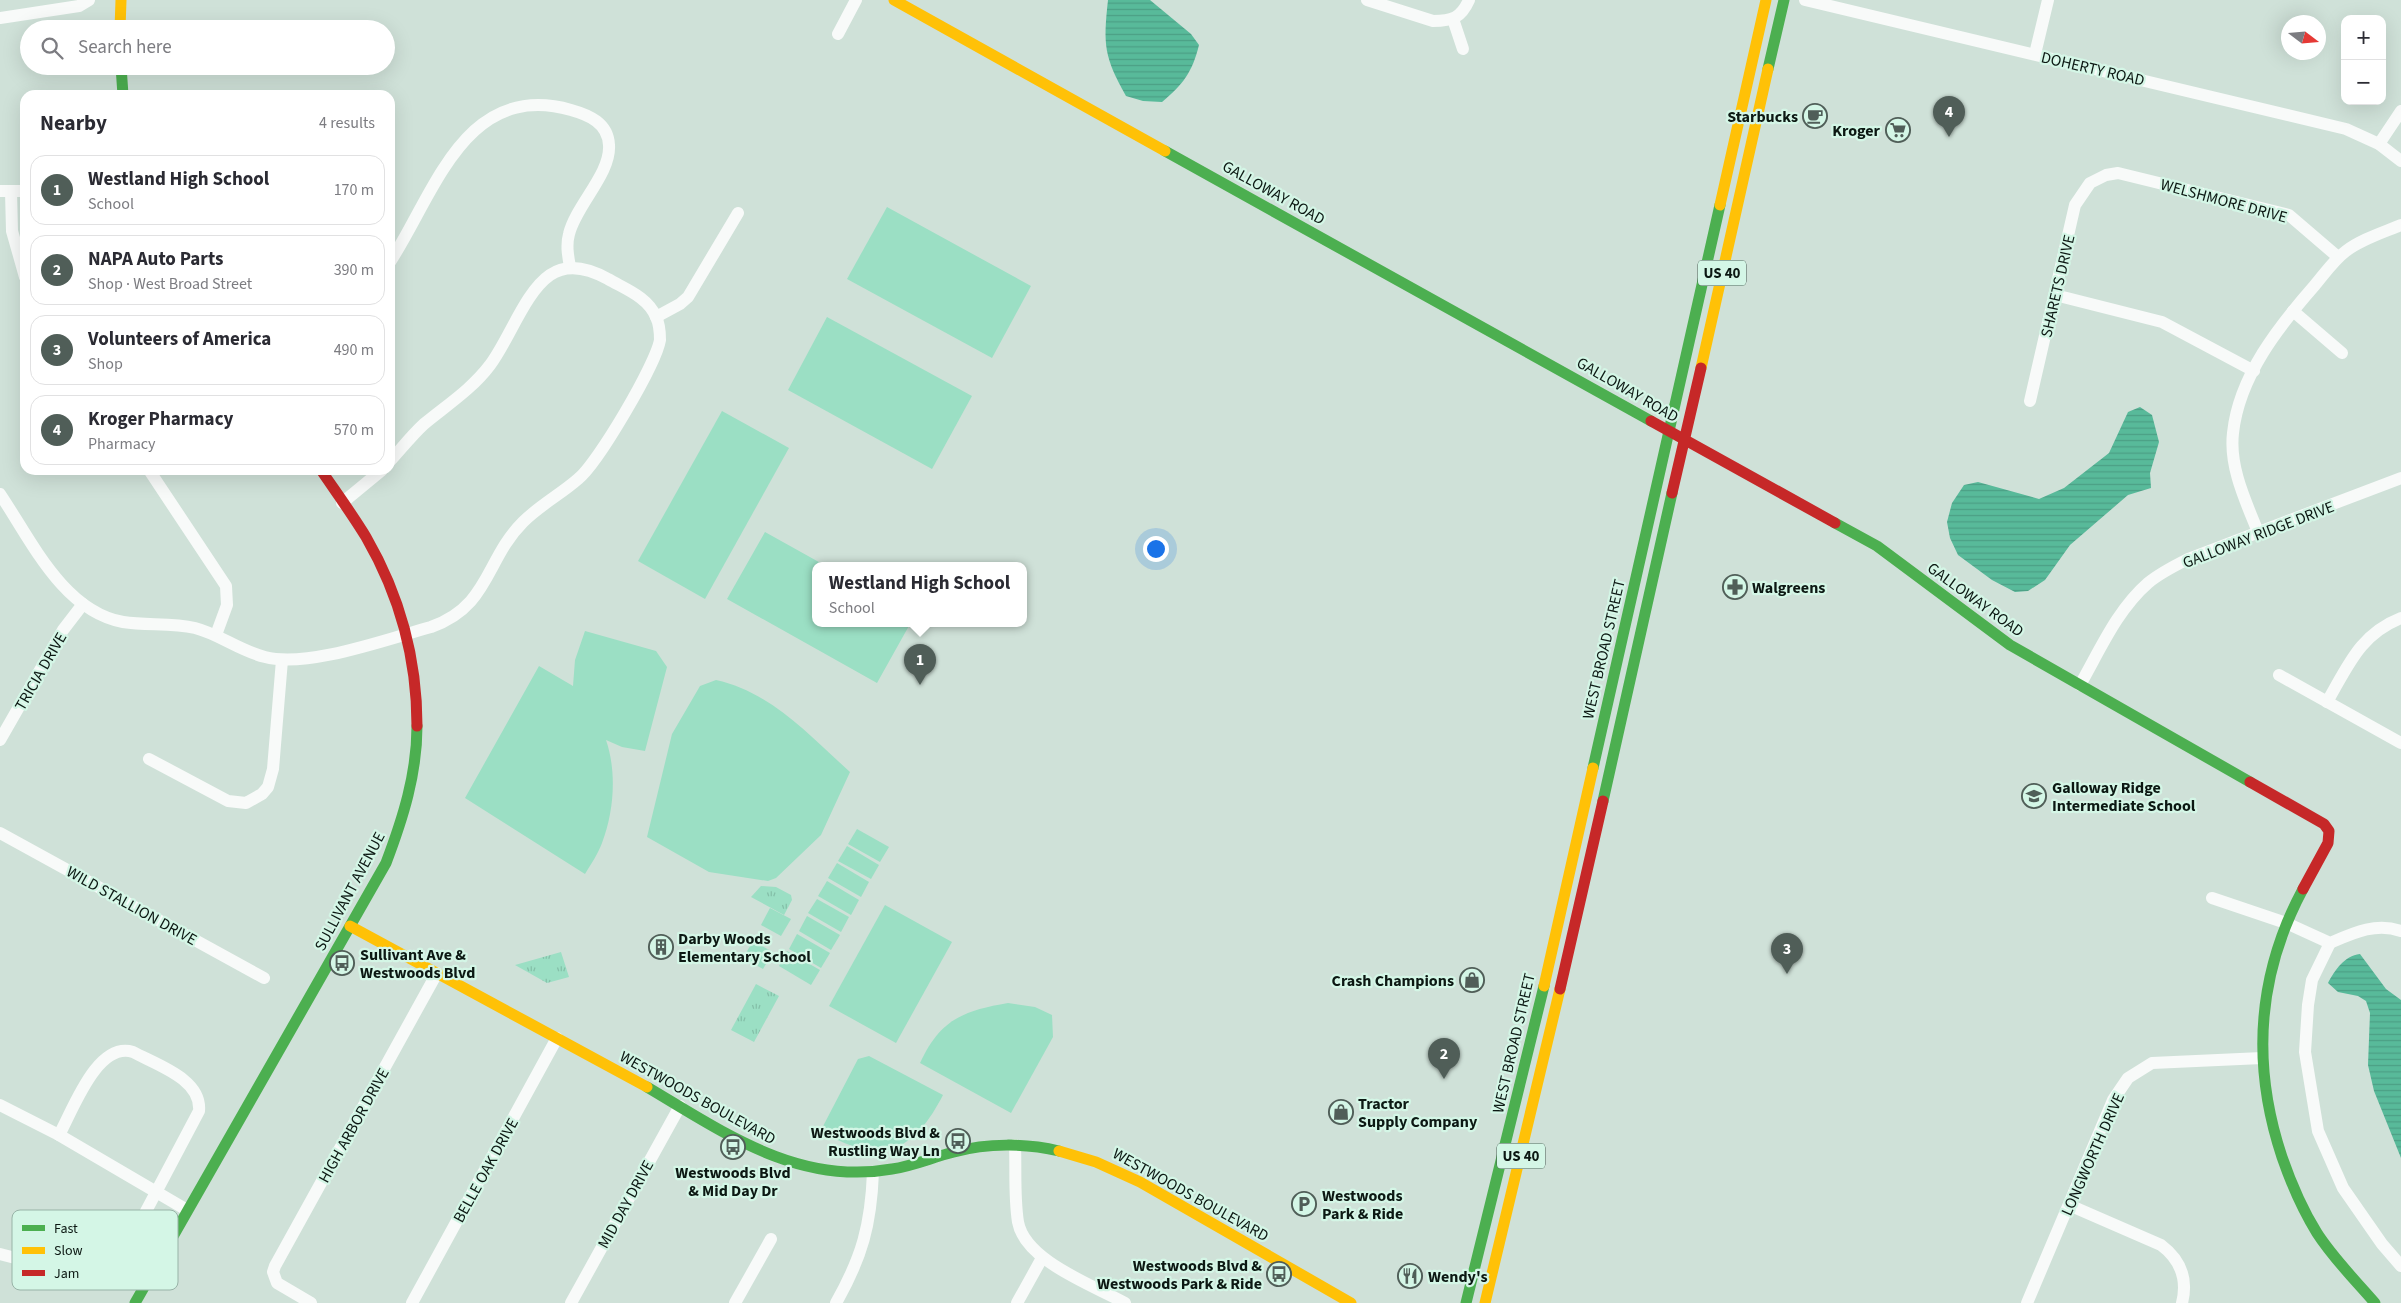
<!DOCTYPE html>
<meta charset="utf-8">
<style>
body{margin:0;font-family:"Source Sans 3",sans-serif;background:#f7f7f7;color:#2b2b33}
.controls{position:absolute;right:15px;top:15px;display:grid;overflow:hidden;border-radius:10px;box-shadow:0 5px 20px #0002}
.controls button{width:45px;height:45px;display:grid;place-items:center;padding:0;border:0;border-bottom:1px solid #e1e1e2;background:#fff;color:#2b2b33;font:25px sans-serif}
.compass{position:absolute;left:2281px;top:15px;width:45px;height:45px;border-radius:50%;background:#fff;box-shadow:0 5px 20px #0002;rotate:106deg}
.you{position:absolute;left:1155px;top:548px;width:18px;height:18px;margin:-12px;border:4px solid #fff;border-radius:50%;background:#1a73e8;box-shadow:0 0 0 8px #1a73e833}
.badge{display:grid;place-items:center;width:32px;height:32px;border-radius:50%;background:#505e58;color:#fff;font-size:16px;font-weight:700}
.pin{position:absolute;translate:-50% -41px;filter:drop-shadow(0 1px 2px #0008)}
.pin::after{content:'';position:absolute;top:26px;width:18px;height:15px;background:inherit;clip-path:polygon(0 0,100% 0,50% 100%)}
.popup{position:absolute;left:812px;top:562px;width:215px;height:65px;box-sizing:border-box;display:grid;place-content:center;border-radius:10px;background:#fff;filter:drop-shadow(0 1px 4px #0005);font-size:16px;white-space:nowrap;color:#7c7c81}
.popup b{font-size:19px;color:#2b2b33}
.popup::after{content:'';position:absolute;left:50%;top:100%;margin-left:-10px;border:10px solid transparent;border-top-color:#fff}
.list{margin:0;padding:0;list-style:none}
h2{display:flex;justify-content:space-between;align-items:center;height:65px;margin:0;padding:0 20px;font-size:21px}
h2 small{font-size:16px;font-weight:400;color:#7c7c81}
.list li{display:grid;grid-template-columns:32px 1fr auto;gap:15px;align-items:center;box-sizing:border-box;height:70px;margin:0 10px 10px;padding:0 10px;border:1px solid #e1e1e2;border-radius:15px}
.list b{display:block;font-size:19px;white-space:nowrap}
.list p{margin:0;font-size:16px;white-space:nowrap;color:#7c7c81}
.list em{font-size:16px;font-style:normal;color:#7c7c81}
.icon{flex:none;width:28px;height:28px;fill:none;stroke:currentColor;stroke-width:2;stroke-linecap:round;stroke-linejoin:round}
.map{position:relative;flex:none;width:2401px;height:1303px;overflow:hidden}
.search{position:absolute;background:#fff;box-shadow:0 5px 20px #0002;left:20px;top:20px;width:375px;height:55px;display:flex;align-items:center;gap:12px;box-sizing:border-box;padding:0 18px;border-radius:28px;color:#7c7c81;font-size:19px}
.panel{position:absolute;background:#fff;box-shadow:0 5px 20px #0002;left:20px;top:90px;width:375px;height:385px;border-radius:15px}
.map>svg:first-child{display:block}
</style>
<div class="map">
<svg width="2401" height="1303" viewBox="0 0 2401 1303">
<defs>
<pattern id="grass-tufts" width="24" height="20" patternUnits="userSpaceOnUse" patternTransform="scale(1.25)"><rect width="24" height="20" fill="#9bdfc4"/><path d="M3 7l-1-3M5 7V3M7 7l1-3M15 17l-1-3M17 17v-4M19 17l1-3" fill="none" stroke="#84bfa8"/></pattern>
<pattern id="water-rules" width="6" height="5" patternUnits="userSpaceOnUse" patternTransform="scale(1.25)"><rect width="6" height="5" fill="#58ba9a"/><path d="M0 2.5h6" fill="none" stroke="#4b9f84"/></pattern>
</defs>
<rect width="100%" height="100%" fill="#cfe1d8"/>
<!-- grass -->
<g fill="url(#grass-tufts)">
<polygon points="761,886 776,887 791,895 792,900 784,915 751,897"/>
<polygon points="561,952 569,977 547,983 515,965"/>
<polygon points="756,984 779,996 754,1042 731,1030"/>
</g>
<!-- pitch -->
<g fill="#9bdfc4">
<polygon points="887,207 1031,286 992,358 847,279"/>
<polygon points="827,317 972,396 932,469 788,390"/>
<polygon points="722,411 789,448 705,599 638,561"/>
<polygon points="765,532 826,566 816,566 816,624 910,624 877,683 727,599"/>
<path d="M 585,631 L 656,651 L 667,667 L 645,751 L 622,747 L 606,740 C 617,772 614,812 602,843 C 598,854 591,864 585,874 L 465,798 L 539,666 L 573,686 L 575,660 Z"/>
<path d="M 716,680 C 771,692 810,736 850,772 L 821,835 L 776,878 L 768,881 L 709,872 L 647,837 L 672,734 L 700,686 Z"/>
<polygon points="857,829 889,847 880,862 848,844"/>
<polygon points="847,846 879,865 871,879 838,861"/>
<polygon points="837,863 869,882 861,897 828,878"/>
<polygon points="827,881 859,900 851,915 818,896"/>
<polygon points="817,899 849,917 841,932 808,913"/>
<polygon points="885,905 952,942 896,1043 829,1006"/>
<polygon points="770,908 791,919 781,936 761,925"/>
<polygon points="807,916 840,935 831,950 799,931"/>
<polygon points="797,934 830,953 821,968 789,949"/>
<polygon points="753,941 773,952 763,969 743,958"/>
<polygon points="787,951 820,970 811,985 779,966"/>
<path d="M 1008,1003 L 1035,1007 L 1052,1015 L 1053,1037 L 1011,1113 L 920,1063 C 940,1020 962,1011 1008,1003 Z"/>
<path d="M 869,1056 L 943,1095 C 931,1118 913,1147 883,1151 C 864,1153 837,1140 820,1132 L 858,1059 Z"/>
</g>
<!-- water -->
<g fill="url(#water-rules)">
<path d="M 1108,0 L 1150,0 L 1191,34 L 1199,45 C 1192,73 1183,84 1162,102 L 1143,101 L 1126,96 C 1104,57 1103,45 1108,0 Z"/>
<polygon points="2140,407 2152,415 2159,442 2150,473 2151,488 2128,495 2070,545 2045,580 2028,591 2015,592 1992,580 1958,555 1950,538 1947,522 1952,503 1964,485 1978,482 2039,499 2064,488 2109,453 2128,412"/>
<path d="M 2360,954 L 2386,989 L 2401,1000 L 2401,1158 L 2374,1091 L 2368,1065 L 2370,1013 L 2366,1001 L 2358,996 L 2338,992 L 2328,983 C 2335,970 2344,956 2360,954 Z"/>
</g>
<g fill="none" stroke-linecap="round" stroke-linejoin="round">
<!-- street -->
<g stroke="#f8faf9" stroke-width="12">
<path d="M 1367,0 L 1433,21 C 1452,21 1461,18 1469,0"/>
<polyline points="1805,0 2346,129 2379,144 2401,161"/>
<polyline points="0,18 79,6 89,0"/>
<polyline points="1453,19 1463,49"/>
<polyline points="838,34 856,0"/>
<polyline points="2035,54 2048,0"/>
<polyline points="2379,144 2401,111"/>
<polyline points="0,191 25,191"/>
<polyline points="11,192 12,231 25,277"/>
<path d="M 390,262 C 435,193 465,80 571,110 C 589,115 608,123 609,145 C 611,174 576,205 569,234 C 566,245 568,256 570,267"/>
<polyline points="2055,295 2162,322 2254,371"/>
<polyline points="2293,311 2342,353"/>
<polyline points="656,317 680,304 688,297 738,213"/>
<polyline points="2030,401 2075,205 2090,183 2106,175 2118,173 2289,215 2338,257"/>
<polyline points="149,470 226,586 227,605 216,635"/>
<path d="M 0,494 C 31,540 63,611 123,622 C 147,626 171,622 195,628 C 219,634 240,651 265,657 C 308,668 387,639 431,627 C 490,606 485,560 523,522 C 540,505 561,494 578,479 C 598,463 656,364 660,340 C 660,332 659,323 656,317 C 648,297 625,289 608,279 C 590,269 569,262 550,275 C 525,292 509,340 490,365 C 472,389 447,405 424,424 C 412,435 401,449 390,461"/>
<polyline points="342,503 382,470"/>
<path d="M 2258,532 C 2246,502 2229,467 2233,433 C 2239,376 2279,326 2315,285 C 2325,273 2334,260 2346,251 C 2362,239 2382,233 2401,225"/>
<polyline points="2279,675 2401,743"/>
<path d="M 2080,685 C 2100,650 2117,610 2148,583 C 2160,573 2174,566 2188,559 L 2401,478"/>
<path d="M 2327,702 C 2348,666 2360,634 2401,618"/>
<polyline points="0,740 63,630 83,604"/>
<polyline points="149,759 228,801 246,803 262,794 268,787 273,769 282,660"/>
<polyline points="0,833 264,978"/>
<path d="M 2212,898 L 2286,923 L 2330,943 C 2353,933 2376,922 2401,931"/>
<polyline points="2330,943 2312,980 2308,1005 2305,1052 2318,1131 2343,1188 2382,1244 2401,1266"/>
<polyline points="0,1105 59,1135 187,1210"/>
<path d="M 1015,1145 C 1016,1170 1014,1197 1018,1222 C 1025,1261 1093,1285 1125,1303"/>
<path d="M 2069,1205 L 2161,1245 C 2181,1260 2188,1279 2182,1303"/>
<path d="M 0,1254 L 81,1275 L 98,1274 L 108,1270 L 126,1249 L 199,1111 C 202,1079 157,1065 133,1052 C 97,1041 73,1110 59,1135"/>
<polyline points="311,1303 277,1283 273,1272 275,1266 437,973"/>
<polyline points="412,1303 557,1038"/>
<polyline points="571,1303 680,1106"/>
<polyline points="735,1303 771,1239"/>
<path d="M 836,1303 C 862,1257 871,1225 873,1172"/>
<polyline points="1017,1303 1042,1258"/>
<polyline points="2027,1303 2113,1100 2128,1078 2152,1063 2262,1058"/>
</g>
<!-- fast -->
<g stroke="#4caf50" stroke-width="11">
<polyline points="121,66 123,95"/>
<polyline points="1768,69 1784,0"/>
<polyline points="1165,151 1651,421"/>
<polyline points="1835,523 1877,546 2010,645 2250,782"/>
<polyline points="1593,768 1720,205"/>
<polyline points="1603,801 1672,493"/>
<path d="M 2303,889 C 2257,975 2251,1064 2282,1157 C 2291,1183 2302,1209 2317,1233 C 2333,1258 2355,1280 2375,1303"/>
<path d="M 647,1087 C 723,1132 798,1186 892,1169 C 913,1166 933,1157 954,1152 C 987,1143 1026,1143 1059,1151"/>
<path d="M 135,1303 L 386,863 C 403,818 417,774 417,726"/>
<polyline points="1466,1303 1544,986"/>
</g>
<!-- slow -->
<g stroke="#ffc107" stroke-width="11">
<polyline points="894,0 1165,151"/>
<polyline points="120,29 121,0"/>
<polyline points="1720,205 1766,0"/>
<polyline points="1701,368 1768,69"/>
<polyline points="350,926 647,1087"/>
<polyline points="1544,986 1593,768"/>
<polyline points="1059,1151 1096,1162 1140,1182 1351,1303"/>
<polyline points="1485,1303 1560,989"/>
</g>
<!-- jam -->
<g stroke="#c62828" stroke-width="11">
<polyline points="1651,421 1835,523"/>
<path d="M 321,470 C 336,492 352,514 366,537 C 399,594 417,659 417,726"/>
<polyline points="1672,493 1701,368"/>
<polyline points="2250,782 2324,824 2329,831 2328,843 2303,889"/>
<polyline points="1560,989 1603,801"/>
</g>
</g>
<!-- icons -->
<defs>
<symbol id="cafe-ring" viewBox="-11 -11 22 22"><circle r="9.5" fill="#d4f6e6" stroke="#505e58" stroke-width="1.5"/><path d="M-5.5-4.5H6V0H3Q3 3.5 0 3.5H-2.5Q-5.5 3.5-5.5 0ZM3-3.2v2h1.7v-2ZM-6 4.5H4V6H-6Z" fill="#505e58"/></symbol>
<symbol id="supermarket-ring" viewBox="-11 -11 22 22"><circle r="9.5" fill="#d4f6e6" stroke="#505e58" stroke-width="1.5"/><path d="M-6-5.5h2.5l.6 2H6L4.5 2H-2.5L-4.4-4H-6ZM-1.5 3.2a1.3 1.3 0 1 0 .1 0ZM3 3.2a1.3 1.3 0 1 0 .1 0Z" fill="#505e58"/></symbol>
<symbol id="pharmacy-ring" viewBox="-11 -11 22 22"><circle r="9.5" fill="#d4f6e6" stroke="#505e58" stroke-width="1.5"/><path d="M-2-6h4v4h4v4h-4v4h-4v-4h-4v-4h4Z" fill="#505e58"/></symbol>
<symbol id="school-ring" viewBox="-11 -11 22 22"><circle r="9.5" fill="#d4f6e6" stroke="#505e58" stroke-width="1.5"/><path d="M0-5L7-2L0 1L-7-2ZM-4 1L0 2.5L4 1V4Q0 6-4 4Z" fill="#505e58"/></symbol>
<symbol id="building-ring" viewBox="-11 -11 22 22"><circle r="9.5" fill="#d4f6e6" stroke="#505e58" stroke-width="1.5"/><path d="M-4-6H4V6H1V3H-1V6H-4ZM-2.5-4.3h1.7v1.8h-1.7ZM.8-4.3h1.7v1.8H.8ZM-2.5-1h1.7V.8h-1.7ZM.8-1h1.7V.8H.8Z" fill="#505e58"/></symbol>
<symbol id="bus-ring" viewBox="-11 -11 22 22"><circle r="9.5" fill="#d4f6e6" stroke="#505e58" stroke-width="1.5"/><path d="M-5-6H5V4H4V6H2V4H-2V6H-4V4H-5ZM-3.5-4V0h7V-4ZM-3.5 1.2v1.5H-2V1.2ZM2 1.2v1.5H3.5V1.2Z" fill="#505e58"/></symbol>
<symbol id="shop-ring" viewBox="-11 -11 22 22"><circle r="9.5" fill="#d4f6e6" stroke="#505e58" stroke-width="1.5"/><path d="M-5-2.5h2.3a2.7 3.5 0 0 1 5.4 0H5L5.5 6h-11ZM-1.5-2.5h3a1.5 2.3 0 0 0-3 0Z" fill="#505e58"/></symbol>
<symbol id="parking-ring" viewBox="-11 -11 22 22"><circle r="9.5" fill="#d4f6e6" stroke="#505e58" stroke-width="1.5"/><path d="M-3.5-5.5H1a3.5 3.5 0 0 1 0 7H-1V5.5H-3.5ZM-1-3.4V-.6H.8a1.4 1.4 0 0 0 0-2.8Z" fill="#505e58"/></symbol>
<symbol id="restaurant-ring" viewBox="-11 -11 22 22"><circle r="9.5" fill="#d4f6e6" stroke="#505e58" stroke-width="1.5"/><path d="M-5-6h1v4h1v-4h1v4h1v-4h1v5L-1.5 .5V6h-2V.5L-5-1ZM5-6V6H3V1.5H1.5Q1.5-4 5-6Z" fill="#505e58"/></symbol>
</defs>
<g fill-rule="evenodd">
<use href="#cafe-ring" x="1801" y="102" width="28" height="28"/>
<use href="#supermarket-ring" x="1884" y="116" width="28" height="28"/>
<use href="#pharmacy-ring" x="1721" y="573" width="28" height="28"/>
<use href="#school-ring" x="2020" y="782" width="28" height="28"/>
<use href="#building-ring" x="647" y="933" width="28" height="28"/>
<use href="#bus-ring" x="328" y="949" width="28" height="28"/>
<use href="#shop-ring" x="1458" y="966" width="28" height="28"/>
<use href="#shop-ring" x="1327" y="1098" width="28" height="28"/>
<use href="#bus-ring" x="944" y="1127" width="28" height="28"/>
<use href="#bus-ring" x="719" y="1133" width="28" height="28"/>
<use href="#parking-ring" x="1290" y="1190" width="28" height="28"/>
<use href="#bus-ring" x="1265" y="1260" width="28" height="28"/>
<use href="#restaurant-ring" x="1396" y="1262" width="28" height="28"/>
</g>
<g text-anchor="middle" stroke-width="4.5" stroke-linejoin="round" paint-order="stroke">
<!-- shield labels -->
<g fill="#d4f6e6" stroke="#485b52" stroke-width="1">
<rect x="1698" y="260.5" width="48" height="25" rx="4"/>
<rect x="1497" y="1143.5" width="48" height="25" rx="4"/>
</g>
<g font-size="15" font-weight="bold" fill="#0c1813">
<text x="1722" y="278">US 40</text>
<text x="1521" y="1161">US 40</text>
</g>
<!-- street labels -->
<g font-size="16" fill="#0c1813" stroke="#d4f6e6">
<text transform="translate(2093 68) rotate(13)" y="6">DOHERTY ROAD</text>
<text transform="translate(1274 192) rotate(29)" y="6">GALLOWAY ROAD</text>
<text transform="translate(2224 200) rotate(15)" y="6">WELSHMORE DRIVE</text>
<text transform="translate(2057 286) rotate(-77)" y="6">SHARETS DRIVE</text>
<text transform="translate(1628 389) rotate(30)" y="6">GALLOWAY ROAD</text>
<text transform="translate(2258 534) rotate(-21)" y="6">GALLOWAY RIDGE DRIVE</text>
<text transform="translate(1976 599) rotate(36)" y="6">GALLOWAY ROAD</text>
<text transform="translate(1603 649) rotate(-77)" y="6">WEST BROAD STREET</text>
<text transform="translate(40 671) rotate(-60)" y="6">TRICIA DRIVE</text>
<text transform="translate(349 891) rotate(-62)" y="6">SULLIVANT AVENUE</text>
<text transform="translate(132 905) rotate(29)" y="6">WILD STALLION DRIVE</text>
<text transform="translate(1513 1043) rotate(-77)" y="6">WEST BROAD STREET</text>
<text transform="translate(698 1097) rotate(29)" y="6">WESTWOODS BOULEVARD</text>
<text transform="translate(353 1125) rotate(-61)" y="6">HIGH ARBOR DRIVE</text>
<text transform="translate(2092 1154) rotate(-66)" y="6">LONGWORTH DRIVE</text>
<text transform="translate(485 1170) rotate(-61)" y="6">BELLE OAK DRIVE</text>
<text transform="translate(1191 1194) rotate(29)" y="6">WESTWOODS BOULEVARD</text>
<text transform="translate(625 1204) rotate(-61)" y="6">MID DAY DRIVE</text>
</g>
<!-- poi labels -->
<g font-size="16" font-weight="bold" fill="#0c1813" stroke="#d4f6e6" text-anchor="start">
<text x="1798" y="122" text-anchor="end">Starbucks</text>
<text x="1880" y="136" text-anchor="end">Kroger</text>
<text x="1752" y="593">Walgreens</text>
<text x="2052" y="793">Galloway Ridge<tspan x="2052" dy="18">Intermediate School</tspan></text>
<text x="678" y="944">Darby Woods<tspan x="678" dy="18">Elementary School</tspan></text>
<text x="360" y="960">Sullivant Ave &amp;<tspan x="360" dy="18">Westwoods Blvd</tspan></text>
<text x="1454" y="986" text-anchor="end">Crash Champions</text>
<text x="1358" y="1109">Tractor<tspan x="1358" dy="18">Supply Company</tspan></text>
<text x="940" y="1138" text-anchor="end">Westwoods Blvd &amp;<tspan x="940" dy="18">Rustling Way Ln</tspan></text>
<text x="733" y="1178" text-anchor="middle">Westwoods Blvd<tspan x="733" dy="18">&amp; Mid Day Dr</tspan></text>
<text x="1322" y="1201">Westwoods<tspan x="1322" dy="18">Park &amp; Ride</tspan></text>
<text x="1262" y="1271" text-anchor="end">Westwoods Blvd &amp;<tspan x="1262" dy="18">Westwoods Park &amp; Ride</tspan></text>
<text x="1428" y="1282">Wendy's</text>
</g>
</g>
<!-- legend -->
<rect x="12" y="1210" width="166" height="80" rx="8" fill="#d4f6e6" stroke="#98b3a7" stroke-width="1"/>
<rect x="22" y="1225" width="23" height="6" fill="#4caf50"/>
<rect x="22" y="1247" width="23" height="7" fill="#ffc107"/>
<rect x="22" y="1270" width="23" height="6" fill="#c62828"/>
<g font-size="14" fill="#0c1813">
<text x="54" y="1233">Fast</text>
<text x="54" y="1255">Slow</text>
<text x="54" y="1278">Jam</text>
</g>
</svg>
<div class="controls">
<button>+</button>
<button>−</button>
</div>
<svg class="compass" viewBox="-18 -18 36 36"><path d="M0-13l5 13h-10z" fill="#e53935"/><path d="M0 13l5-13h-10z" fill="#7c7c81"/></svg>
<div class="you"></div>
<div class="pin badge" style="left:920px;top:685px">1</div>
<div class="popup"><b>Westland High School</b>School</div>
<div class="pin badge" style="left:1444px;top:1079px">2</div>
<div class="pin badge" style="left:1787px;top:974px">3</div>
<div class="pin badge" style="left:1949px;top:137px">4</div>
<div class="search"><svg class="icon" aria-label="search" viewBox="0 0 24 24"><circle cx="10" cy="10" r="6"/><path d="M15 15l6 6"/></svg>Search here</div>
<section class="panel">
<h2>Nearby<small>4 results</small></h2>
<ul class="list">
<li><span class="badge">1</span><div><b>Westland High School</b><p>School</p></div><em>170 m</em></li>
<li><span class="badge">2</span><div><b>NAPA Auto Parts</b><p>Shop · West Broad Street</p></div><em>390 m</em></li>
<li><span class="badge">3</span><div><b>Volunteers of America</b><p>Shop</p></div><em>490 m</em></li>
<li><span class="badge">4</span><div><b>Kroger Pharmacy</b><p>Pharmacy</p></div><em>570 m</em></li>
</ul>
</section>
</div>
